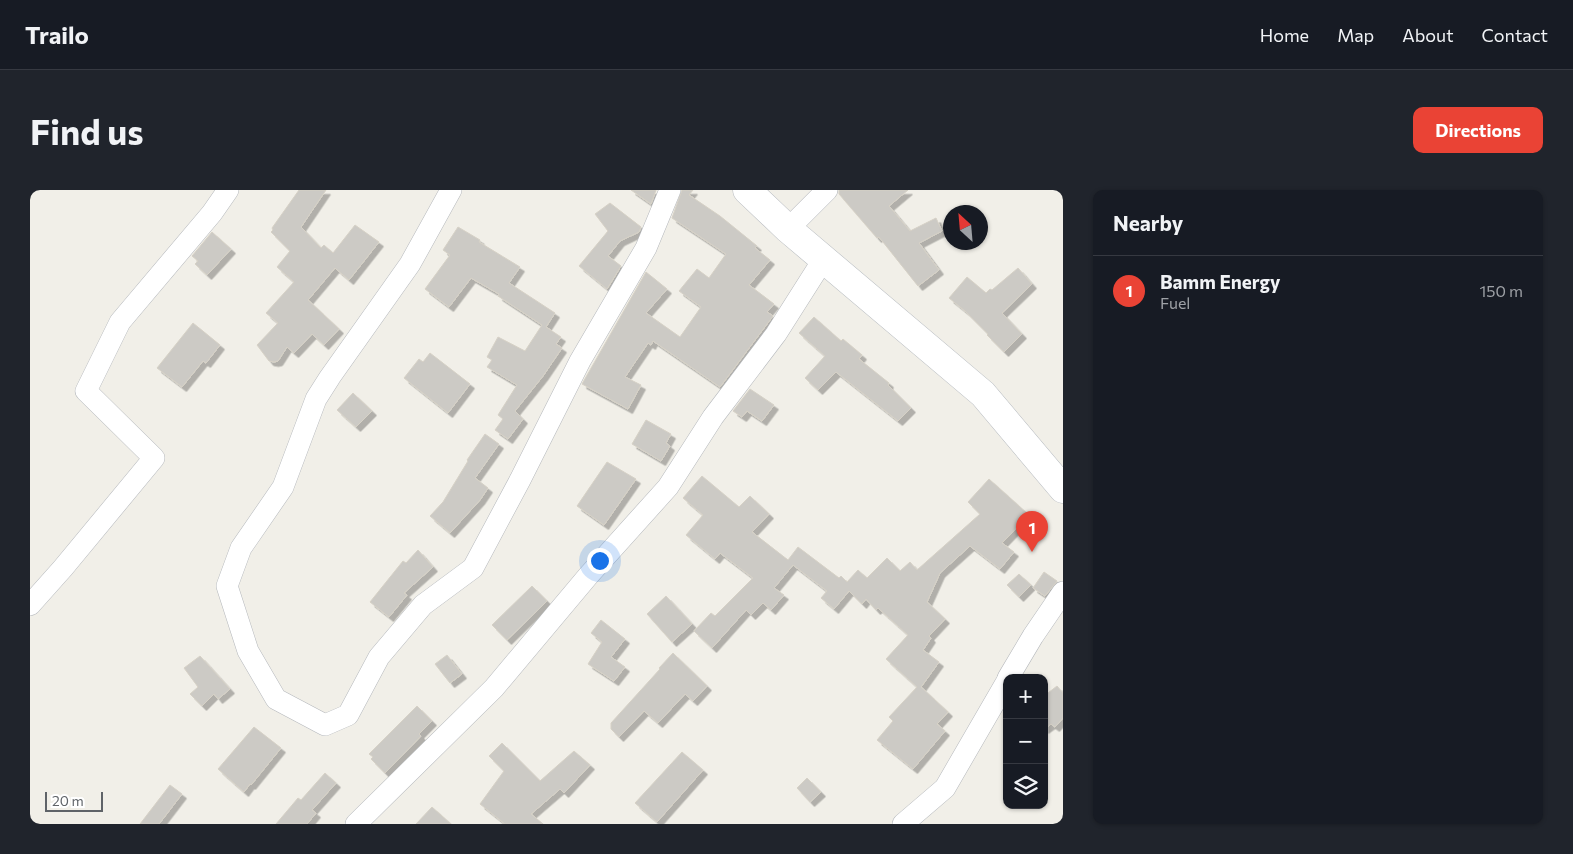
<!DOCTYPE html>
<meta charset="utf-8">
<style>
body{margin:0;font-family:Commissioner,sans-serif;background:#20242c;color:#f1f3f6}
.controls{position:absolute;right:15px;bottom:15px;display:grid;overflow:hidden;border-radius:10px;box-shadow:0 1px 4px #0004}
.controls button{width:45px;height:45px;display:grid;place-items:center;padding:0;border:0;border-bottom:1px solid #363941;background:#171b24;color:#f1f3f6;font:25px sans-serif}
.compass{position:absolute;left:913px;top:15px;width:45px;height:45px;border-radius:50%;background:#171b24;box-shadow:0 1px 4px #0004;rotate:334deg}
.scale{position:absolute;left:15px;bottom:12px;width:58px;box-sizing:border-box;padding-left:5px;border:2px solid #5f6368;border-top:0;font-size:14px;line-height:18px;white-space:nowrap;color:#5f6368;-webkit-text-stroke:4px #fff;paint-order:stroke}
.you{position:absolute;left:569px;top:370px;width:18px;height:18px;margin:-12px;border:4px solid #fff;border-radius:50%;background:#1a73e8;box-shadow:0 0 0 8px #1a73e833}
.badge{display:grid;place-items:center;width:32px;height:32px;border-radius:50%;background:#ea4335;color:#fff;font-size:16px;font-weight:700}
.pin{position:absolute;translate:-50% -41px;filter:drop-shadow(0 1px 2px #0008)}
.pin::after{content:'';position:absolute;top:26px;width:18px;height:15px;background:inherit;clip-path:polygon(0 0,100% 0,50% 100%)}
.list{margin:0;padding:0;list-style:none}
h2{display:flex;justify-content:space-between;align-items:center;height:65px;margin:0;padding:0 20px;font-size:21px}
h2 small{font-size:16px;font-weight:400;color:#9ea1a6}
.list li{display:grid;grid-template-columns:32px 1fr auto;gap:15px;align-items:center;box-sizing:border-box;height:70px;padding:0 20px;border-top:1px solid #363941}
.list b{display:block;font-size:19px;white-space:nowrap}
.list p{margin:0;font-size:16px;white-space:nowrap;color:#9ea1a6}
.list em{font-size:16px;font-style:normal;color:#9ea1a6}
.icon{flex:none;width:28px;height:28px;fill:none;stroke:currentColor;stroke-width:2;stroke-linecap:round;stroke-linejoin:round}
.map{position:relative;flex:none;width:1033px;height:634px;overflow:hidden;border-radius:10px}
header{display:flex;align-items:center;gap:30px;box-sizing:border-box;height:70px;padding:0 25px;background:#171b24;border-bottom:1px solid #363941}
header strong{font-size:24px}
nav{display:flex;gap:28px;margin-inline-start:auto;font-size:18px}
.intro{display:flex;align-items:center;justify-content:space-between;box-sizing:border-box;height:120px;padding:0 30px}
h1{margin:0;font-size:35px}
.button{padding:12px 22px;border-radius:10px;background:#ea4335;color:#fff;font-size:18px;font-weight:700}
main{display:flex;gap:30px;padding:0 30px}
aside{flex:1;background:#171b24;border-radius:10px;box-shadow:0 1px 4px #0004}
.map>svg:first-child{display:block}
</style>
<header>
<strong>Trailo</strong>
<nav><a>Home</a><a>Map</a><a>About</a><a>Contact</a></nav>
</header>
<div class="intro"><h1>Find us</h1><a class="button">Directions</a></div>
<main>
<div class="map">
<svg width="1033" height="634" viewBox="0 0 1033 634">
<defs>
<filter id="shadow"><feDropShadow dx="4.5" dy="4.5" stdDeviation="0" flood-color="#0004"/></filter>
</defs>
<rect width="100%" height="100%" fill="#f1efe8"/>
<!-- building -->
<g fill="#cccac5" stroke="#d6d1c6" filter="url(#shadow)">
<polygon points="269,0 296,0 271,37 291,58 294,55 303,63 325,35 349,52 319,90 305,78 278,110 309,139 294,155 282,144 264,163 257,157 248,171 244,172 239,171 227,155 248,133 236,123 264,92 247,77 260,61 241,42 243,40 242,38"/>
<polygon points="601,0 626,0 621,14"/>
<polygon points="652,0 663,0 659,5 690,26 727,56 725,58 740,70 719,95 744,114 737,122 743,126 690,197 623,151 621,155 618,153 595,187 611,195 598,219 552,194 616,82 637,99 616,123 650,147 671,117 649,101 667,79 679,88 696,64 642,28"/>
<polygon points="809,0 878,0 859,16 880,41 906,28 912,41 889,53 909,80 888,96 849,47 847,48 809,4"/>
<polygon points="580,13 611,37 609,42 590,51 578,66 591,76 577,99 549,76 578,41 565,24"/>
<polygon points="428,37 450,50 449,52 490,77 479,93 525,123 516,137 531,147 526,154 532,158 513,186 485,221 493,229 478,249 465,240 473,229 468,225 487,195 457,177 462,170 457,167 468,147 495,161 512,135 468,106 469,104 441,88 419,117 395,99 420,65 413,60"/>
<polygon points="182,42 201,59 177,85 165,74 168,71 162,66"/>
<polygon points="988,78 1002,94 972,123 992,144 974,162 957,145 958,144 935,121 919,108 937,87 956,103 960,99 962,100"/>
<polygon points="784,127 811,151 813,149 832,165 829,169 859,193 858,195 881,218 868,231 806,182 788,200 775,188 795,166 769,143"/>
<polygon points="163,133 190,155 176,173 173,171 152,197 127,178"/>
<polygon points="400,163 440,194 418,223 374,188 389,169 393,172"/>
<polygon points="720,199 744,215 732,231 717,221 712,227 703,221"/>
<polygon points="323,203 342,221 326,237 307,220"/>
<polygon points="616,230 641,244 636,253 640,256 631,271 602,254"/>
<polygon points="455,244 469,254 445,288 458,298 450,310 420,343 400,326 413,312 438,271 437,270"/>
<polygon points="577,272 606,289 574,335 547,316"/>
<polygon points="672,286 709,317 720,306 739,324 722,342 758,370 768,357 809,388 811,386 817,392 828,380 837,388 857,368 870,381 880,372 887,380 950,324 938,312 959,289 999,325 972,353 984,362 970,379 940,356 910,383 897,412 915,429 899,446 901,448 893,460 909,472 891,497 918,522 907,534 915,541 883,579 847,550 863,531 859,527 887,497 856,469 878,445 848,418 846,420 836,409 832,414 819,401 804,419 791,408 797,401 763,375 744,398 754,405 741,420 733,413 721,425 716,420 682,458 664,441 681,423 685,426 723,388 690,363 685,369 656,345 673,325 653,308"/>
<polygon points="388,360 403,377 374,403 377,405 359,427 340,412 373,371 376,373"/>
<polygon points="1014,382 1027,391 1015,406 1003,398"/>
<polygon points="989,384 1001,395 989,407 977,395"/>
<polygon points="502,396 517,411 477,450 462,435"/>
<polygon points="636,406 662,434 642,452 617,424"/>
<polygon points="571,430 595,449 581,467 595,477 584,491 558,474 572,452 561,443"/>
<polygon points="643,463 677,496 663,511 655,504 628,533 614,521 589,547 581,539 581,533 630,479 629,478"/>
<polygon points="417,465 432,484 420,493 405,474"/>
<polygon points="170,466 200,499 188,509 184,504 172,516 160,504 168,497 154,478"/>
<polygon points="1027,496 1033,503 1033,528 1025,537 1021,534 1014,539 1014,506"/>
<polygon points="387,516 402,531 389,544 391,546 355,583 341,569 343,567 339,564"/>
<polygon points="224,537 251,558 221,595 220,594 214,602 188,579"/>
<polygon points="472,553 510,591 544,561 560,575 534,603 530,599 501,624 513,634 475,634 450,614 474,581 459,566"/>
<polygon points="652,562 673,580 627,632 605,613"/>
<polygon points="295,583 306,593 282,620 286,623 277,634 246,634 268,608 271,610"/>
<polygon points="777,588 791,602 780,612 767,598"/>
<polygon points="140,595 152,604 129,634 110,634"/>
<polygon points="402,617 421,634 386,634"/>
</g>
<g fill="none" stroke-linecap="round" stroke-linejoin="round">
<defs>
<g id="street">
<polyline points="421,0 380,74 300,187 286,209 253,297 211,358 197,396 218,461 246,509 295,535 318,525 349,467 393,415 443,378 490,290 550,171 616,58 640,0"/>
<polyline points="758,39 797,0"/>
<polyline points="0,415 33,378 124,268 56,201 90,132 182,23 198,0"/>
<polyline points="978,488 1003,446 1033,402"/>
<polyline points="326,634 464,498 558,386 638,297 683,227 746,144 793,70"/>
<polyline points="873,634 915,598 977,491"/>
</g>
<polyline id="secondary" points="717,0 758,39 953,204 1033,299"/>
</defs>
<!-- street casing -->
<use href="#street" stroke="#b5b8bc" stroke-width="22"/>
<!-- secondary casing -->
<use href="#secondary" stroke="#b6babf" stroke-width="29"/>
<!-- street -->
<use href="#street" stroke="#fff" stroke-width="21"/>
<!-- secondary -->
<use href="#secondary" stroke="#fff" stroke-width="28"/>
</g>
</svg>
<div class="controls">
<button>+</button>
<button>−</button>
<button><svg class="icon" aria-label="layers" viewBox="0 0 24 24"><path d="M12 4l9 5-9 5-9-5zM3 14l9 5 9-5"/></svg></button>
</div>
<svg class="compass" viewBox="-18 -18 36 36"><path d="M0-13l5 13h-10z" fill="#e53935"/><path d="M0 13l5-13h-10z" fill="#9ea1a6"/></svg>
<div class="scale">20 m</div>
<div class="you"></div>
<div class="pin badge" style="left:1002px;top:362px">1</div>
</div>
<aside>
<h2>Nearby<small></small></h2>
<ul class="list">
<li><span class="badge">1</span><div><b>Bamm Energy</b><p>Fuel</p></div><em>150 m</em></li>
</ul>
</aside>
</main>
